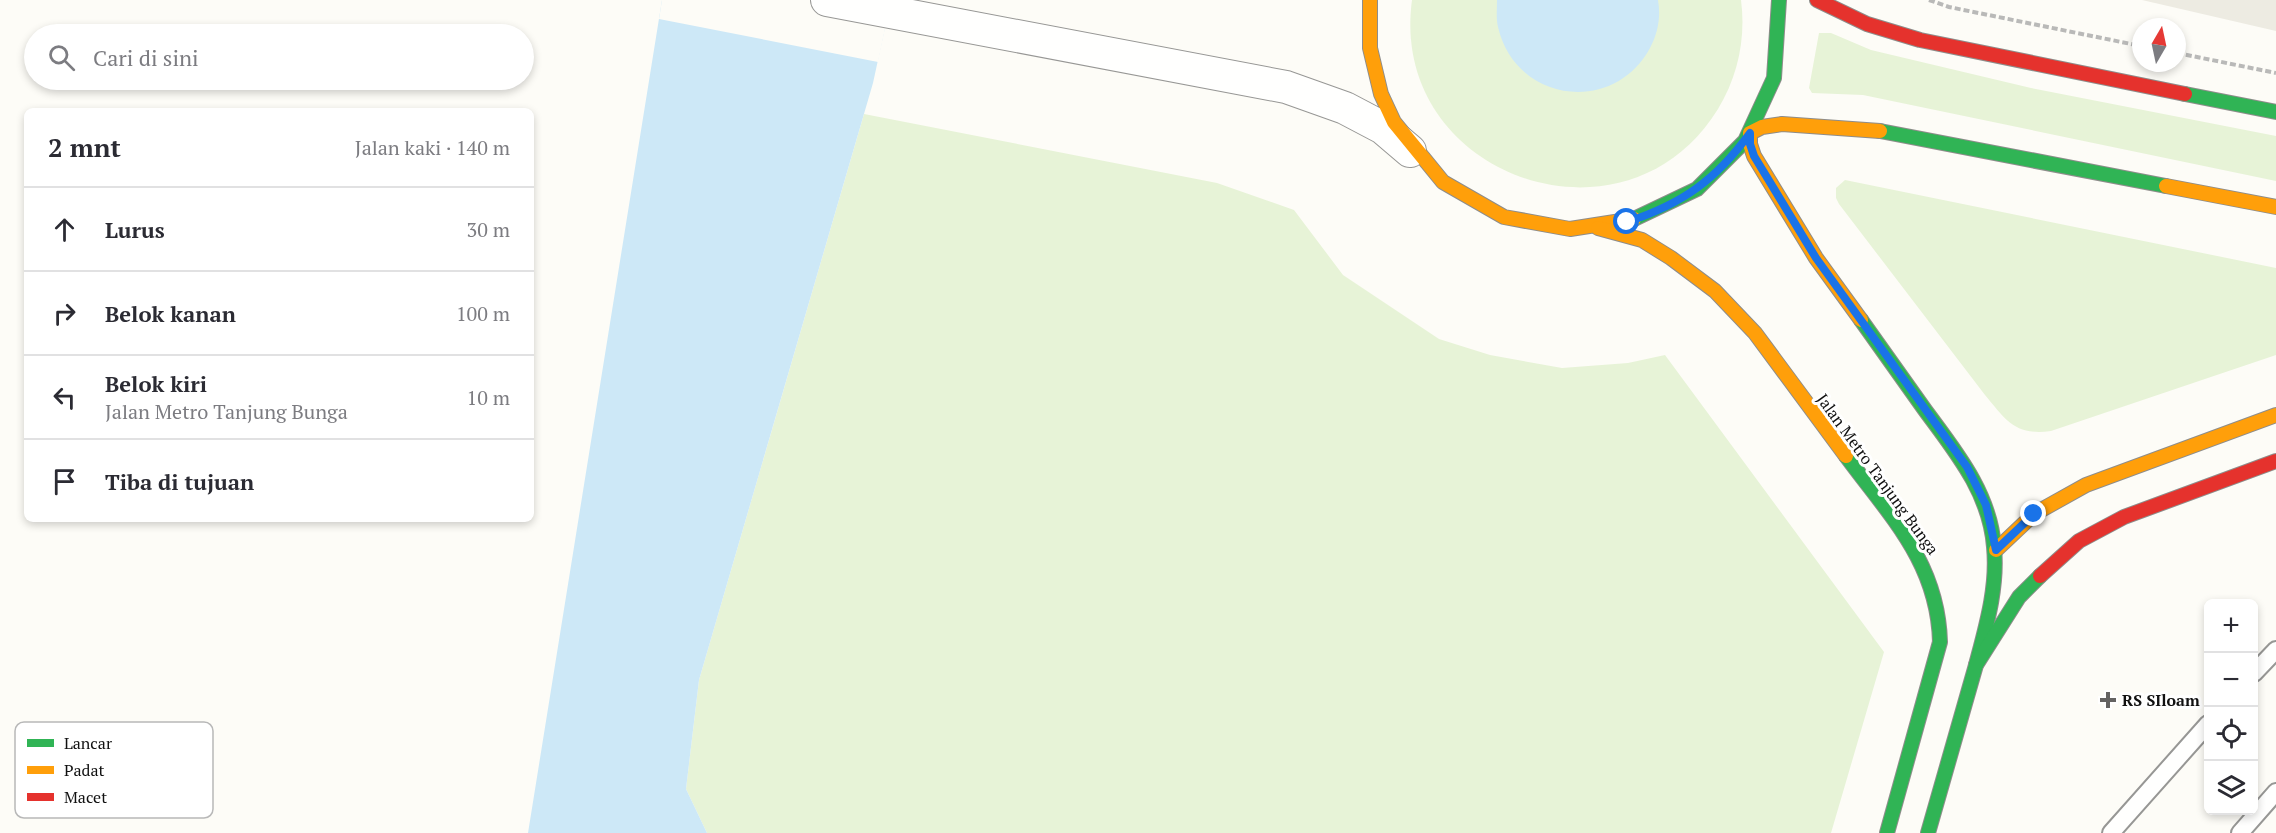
<!DOCTYPE html>
<html lang="id">
<meta charset="utf-8">
<style>
body{margin:0;font-family:"PT Serif",serif;background:#f7f7f7;color:#2b2b33}
.controls{position:absolute;right:18px;bottom:18px;display:grid;overflow:hidden;border-radius:9px;box-shadow:0 3px 9px #0003}
.controls button{width:54px;height:54px;display:grid;place-items:center;padding:0;border:0;border-bottom:2px solid #e1e1e2;background:#fff;color:#2b2b33;font:30px sans-serif}
.compass{position:absolute;left:2132px;top:18px;width:54px;height:54px;border-radius:50%;background:#fff;box-shadow:0 3px 9px #0003;rotate:9deg}
.stop{position:absolute;width:18px;height:18px;margin:-14px;border:4px solid #1a73e8;border-radius:50%;background:#fff}
.stop.end{background:#1a73e8;border-color:#fff;box-shadow:0 2px 6px #0008}
.list{margin:0;padding:0;list-style:none}
h2{display:flex;justify-content:space-between;align-items:center;height:78px;margin:0;padding:0 24px;font-size:26px}
h2 small{font-size:20px;font-weight:400;color:#7c7c81}
.list li{display:grid;grid-template-columns:39px 1fr auto;gap:18px;align-items:center;box-sizing:border-box;height:84px;padding:0 24px;border-top:2px solid #e1e1e2}
.list b{display:block;font-size:22px;white-space:nowrap}
.list p{margin:0;font-size:20px;white-space:nowrap;color:#7c7c81}
.list em{font-size:20px;font-style:normal;color:#7c7c81}
.icon{flex:none;width:33px;height:33px;fill:none;stroke:currentColor;stroke-width:2;stroke-linecap:round;stroke-linejoin:round}
.map{position:relative;flex:none;width:2276px;height:833px;overflow:hidden}
.search{position:absolute;background:#fff;box-shadow:0 3px 9px #0003;left:24px;top:24px;width:510px;height:66px;display:flex;align-items:center;gap:15px;box-sizing:border-box;padding:0 21px;border-radius:33px;color:#7c7c81;font-size:22px}
.panel{position:absolute;background:#fff;box-shadow:0 3px 9px #0003;left:24px;top:108px;width:510px;height:414px;border-radius:9px}
.map>svg:first-child{display:block}
</style>
<div class="map">
<svg width="2276" height="833" viewBox="0 0 2276 833">
<rect width="100%" height="100%" fill="#fdfcf7"/>
<!-- green -->
<g fill="#e7f3d7">
<path d="M 1412,0 L 1741,0 C 1746,38 1738,76 1718,109 C 1625,260 1388,176 1412,0 Z"/>
<polygon points="1819,33 1831,33 1871,50 2031,88 2276,136 2276,181 1863,95 1812,93 1809,88"/>
<polygon points="864,114 1217,183 1294,210 1343,275 1439,339 1490,355 1562,368 1628,363 1665,355 1884,652 1831,833 707,833 686,789 699,680"/>
<path d="M 1845,180 L 2276,268 L 2276,355 L 2051,431 C 2015,436 2006,420 1985,395 L 1839,204 L 1836,198 L 1836,188 Z"/>
</g>
<!-- plaza -->
<polygon fill="#edebe2" points="2142,0 2276,0 2276,31"/>
<!-- water -->
<g fill="#cde8f7">
<polygon points="662,0 891,0 873,83 699,680 686,789 707,833 528,833"/>
<path d="M 1497,0 L 1658,0 C 1661,17 1658,33 1650,48 C 1613,116 1515,102 1498,27 C 1496,19 1497,9 1497,0 Z"/>
</g>
<!-- pier -->
<polygon fill="#fdfcf7" points="662,0 891,0 878,62 659,19"/>
<g fill="none" stroke-linecap="round" stroke-linejoin="round">
<defs>
<g id="lane">
<polyline points="2254,673 2276,650"/>
<polyline points="2111,833 2208,724"/>
<polyline points="2240,833 2276,792"/>
</g>
<polyline id="street" points="827,0 1286,87 1345,108 1383,128 1410,151"/>
<g id="fast">
<polyline points="2185,94 2276,112"/>
<polyline points="1880,131 2166,186"/>
<polyline points="1634,219 1697,189 1745,141 1774,78 1779,0"/>
<path d="M 1861,320 C 1882,350 1904,380 1925,410 C 1956,452 1990,493 1994,547 C 1998,587 1986,627 1976,665"/>
<path d="M 1846,456 C 1891,517 1938,563 1940,642 L 1887,833"/>
<polyline points="1928,833 1976,665 2019,597 2040,576"/>
</g>
<g id="slow">
<polyline points="1370,0 1370,48 1381,94 1394,122 1443,182 1504,217 1570,229 1634,219"/>
<polyline points="2166,186 2276,207"/>
<polyline points="1598,228 1642,240 1671,258 1715,291 1755,333 1846,456"/>
<polyline points="1861,320 1816,258 1754,156 1750,144 1750,133 1762,127 1782,124 1880,131"/>
<polyline points="1996,550 2034,514 2086,485 2276,415"/>
</g>
<g id="jam">
<polyline points="1817,0 1867,24 1920,40 2185,94"/>
<polyline points="2040,576 2079,541 2124,517 2276,461"/>
</g>
</defs>
<!-- lane casing -->
<use href="#lane" stroke="#979795" stroke-width="20"/>
<!-- street casing -->
<use href="#street" stroke="#979795" stroke-width="34"/>
<!-- fast casing -->
<use href="#fast" stroke="#8e8d8b" stroke-width="16"/>
<!-- slow casing -->
<use href="#slow" stroke="#8e8d8b" stroke-width="16"/>
<!-- jam casing -->
<use href="#jam" stroke="#8e8d8b" stroke-width="16"/>
<!-- path -->
<g stroke="#b9b9b8" stroke-width="4" stroke-dasharray="6 3" stroke-linecap="butt">
<polyline points="1929,0 1949,7 2141,46"/>
<polyline points="2177,53 2276,73"/>
</g>
<!-- lane -->
<use href="#lane" stroke="#fffffe" stroke-width="16"/>
<!-- street -->
<use href="#street" stroke="#fffffe" stroke-width="32"/>
<!-- fast -->
<use href="#fast" stroke="#30b455" stroke-width="14"/>
<!-- slow -->
<use href="#slow" stroke="#ff9f0a" stroke-width="14"/>
<!-- jam -->
<use href="#jam" stroke="#e5322d" stroke-width="14"/>
</g>
<g fill="none" stroke-linecap="round" stroke-linejoin="round">
<!-- route -->
<path stroke="#1a73e8" stroke-width="8" d="M 1627,222 C 1682,204 1716,180 1750,133 L 1750,144 L 1754,156 L 1816,258 L 1967,467 L 1986,505 L 1996,550 L 2034,514"/>
</g>
<!-- markers -->
<path fill="#646362" stroke="#fff" stroke-width="2" d="M2105 691h6v6h6v6h-6v6h-6v-6h-6v-6h6z"/>
<g text-anchor="middle" stroke-width="6" stroke-linejoin="round" paint-order="stroke">
<!-- street labels -->
<g font-size="16" fill="#111" stroke="#fff">
<text transform="translate(1878 474) rotate(54)" y="6">Jalan Metro Tanjung Bunga</text>
</g>
<!-- poi labels -->
<g font-size="16" font-weight="bold" fill="#111" stroke="#fff" text-anchor="start">
<text x="2122" y="706">RS SIloam</text>
</g>
</g>
<!-- legend -->
<rect x="15" y="722" width="198" height="96" rx="9" fill="#fff" stroke="#b8b8b8" stroke-width="1.5"/>
<rect x="27" y="739" width="27" height="8" fill="#30b455"/>
<rect x="27" y="766" width="27" height="8" fill="#ff9f0a"/>
<rect x="27" y="793" width="27" height="8" fill="#e5322d"/>
<g font-size="16" fill="#111">
<text x="64" y="749">Lancar</text>
<text x="64" y="776">Padat</text>
<text x="64" y="803">Macet</text>
</g>
</svg>
<div class="controls">
<button>+</button>
<button>−</button>
<button><svg class="icon" aria-label="locate" viewBox="0 0 24 24"><circle cx="12" cy="12" r="6"/><path d="M12 2v4M12 18v4M2 12h4M18 12h4"/></svg></button>
<button><svg class="icon" aria-label="layers" viewBox="0 0 24 24"><path d="M12 4l9 5-9 5-9-5zM3 14l9 5 9-5"/></svg></button>
</div>
<svg class="compass" viewBox="-18 -18 36 36"><path d="M0-13l5 13h-10z" fill="#e53935"/><path d="M0 13l5-13h-10z" fill="#7c7c81"/></svg>
<div class="stop" style="left:1627px;top:222px"></div>
<div class="stop end" style="left:2034px;top:514px"></div>
<div class="search"><svg class="icon" aria-label="search" viewBox="0 0 24 24"><circle cx="10" cy="10" r="6"/><path d="M15 15l6 6"/></svg>Cari di sini</div>
<section class="panel">
<h2>2 mnt<small>Jalan kaki · 140 m</small></h2>
<ul class="list">
<li><svg class="icon" aria-label="ahead" viewBox="0 0 24 24"><path d="M12 20V5M6 11l6-6 6 6"/></svg><div><b>Lurus</b></div><em>30 m</em></li>
<li><svg class="icon" aria-label="right" viewBox="0 0 24 24"><path d="M7 20v-9h11M14 6l5 5-5 5"/></svg><div><b>Belok kanan</b></div><em>100 m</em></li>
<li><svg class="icon" aria-label="left" viewBox="0 0 24 24"><path d="M17 20v-9H6M10 6l-5 5 5 5"/></svg><div><b>Belok kiri</b><p>Jalan Metro Tanjung Bunga</p></div><em>10 m</em></li>
<li><svg class="icon" aria-label="arrive" viewBox="0 0 24 24"><path d="M6 21V4h12l-3 4 3 4H6"/></svg><div><b>Tiba di tujuan</b></div></li>
</ul>
</section>
</div>
